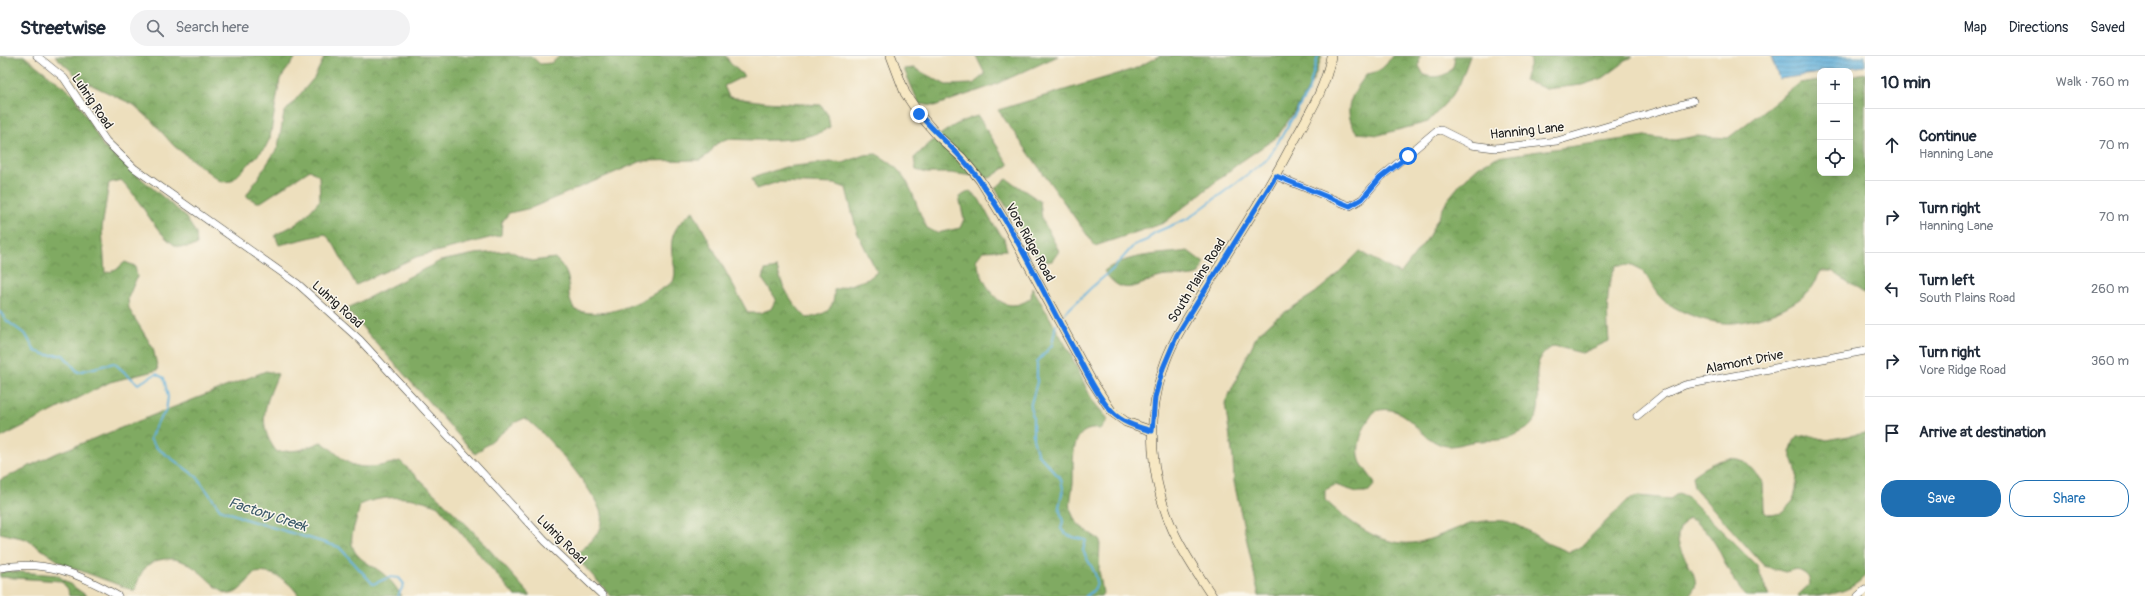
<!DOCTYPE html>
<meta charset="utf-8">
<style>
body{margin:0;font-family:Pangolin,sans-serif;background:#f2f2f3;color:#1f2937}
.controls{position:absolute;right:12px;top:12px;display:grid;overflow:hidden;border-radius:8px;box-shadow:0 4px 16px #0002}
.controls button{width:36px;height:36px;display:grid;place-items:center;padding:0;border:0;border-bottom:1px solid #e0e1e3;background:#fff;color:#1f2937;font:20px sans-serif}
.stop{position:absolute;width:12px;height:12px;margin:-9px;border:3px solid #1a73e8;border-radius:50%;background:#fff}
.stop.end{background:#1a73e8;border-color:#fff;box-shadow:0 1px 4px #0008}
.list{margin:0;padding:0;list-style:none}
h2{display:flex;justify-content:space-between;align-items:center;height:52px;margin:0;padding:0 16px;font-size:17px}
h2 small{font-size:13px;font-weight:400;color:#747a83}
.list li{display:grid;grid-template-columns:26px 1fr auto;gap:12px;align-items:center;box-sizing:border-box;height:72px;padding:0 16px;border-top:1px solid #e0e1e3}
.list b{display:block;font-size:15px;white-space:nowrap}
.list p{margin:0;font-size:13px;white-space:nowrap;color:#747a83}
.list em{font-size:13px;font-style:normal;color:#747a83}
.actions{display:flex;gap:8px;padding:12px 16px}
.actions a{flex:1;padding:9px 0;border:1px solid #1f6fb2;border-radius:16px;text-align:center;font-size:14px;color:#1f6fb2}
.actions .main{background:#1f6fb2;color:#fff}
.icon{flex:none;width:22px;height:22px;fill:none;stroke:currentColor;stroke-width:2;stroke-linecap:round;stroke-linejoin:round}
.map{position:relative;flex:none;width:1865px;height:540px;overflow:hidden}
header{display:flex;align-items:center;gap:24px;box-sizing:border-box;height:56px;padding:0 20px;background:#fff;border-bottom:1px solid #e0e1e3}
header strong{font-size:19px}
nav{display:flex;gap:22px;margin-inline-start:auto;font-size:14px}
.search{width:280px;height:36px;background:#f2f2f3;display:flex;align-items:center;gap:10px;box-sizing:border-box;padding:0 14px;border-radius:22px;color:#747a83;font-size:15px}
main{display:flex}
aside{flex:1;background:#fff}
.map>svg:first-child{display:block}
</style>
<header>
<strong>Streetwise</strong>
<div class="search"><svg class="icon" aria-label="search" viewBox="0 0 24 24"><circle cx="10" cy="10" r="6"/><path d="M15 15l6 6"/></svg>Search here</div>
<nav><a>Map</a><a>Directions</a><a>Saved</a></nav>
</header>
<main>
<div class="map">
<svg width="1865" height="540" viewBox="0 0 1865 540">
<defs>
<pattern id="forest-crowns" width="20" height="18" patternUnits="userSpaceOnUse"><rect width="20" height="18" fill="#80aa62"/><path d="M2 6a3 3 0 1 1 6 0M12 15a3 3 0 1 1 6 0" fill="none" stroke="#688a50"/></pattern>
<pattern id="water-rules" width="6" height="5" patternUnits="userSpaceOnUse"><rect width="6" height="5" fill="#61b0db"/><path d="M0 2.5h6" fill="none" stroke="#4f8eb1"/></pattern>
</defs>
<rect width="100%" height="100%" fill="#fbf7ec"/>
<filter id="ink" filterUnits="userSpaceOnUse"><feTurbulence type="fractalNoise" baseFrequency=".025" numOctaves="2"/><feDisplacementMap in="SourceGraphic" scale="8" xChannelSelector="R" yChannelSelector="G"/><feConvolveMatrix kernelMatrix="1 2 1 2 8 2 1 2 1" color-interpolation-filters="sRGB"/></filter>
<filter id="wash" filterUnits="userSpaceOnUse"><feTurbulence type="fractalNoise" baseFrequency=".012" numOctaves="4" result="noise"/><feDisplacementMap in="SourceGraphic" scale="16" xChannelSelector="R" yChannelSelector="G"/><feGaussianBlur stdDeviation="0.9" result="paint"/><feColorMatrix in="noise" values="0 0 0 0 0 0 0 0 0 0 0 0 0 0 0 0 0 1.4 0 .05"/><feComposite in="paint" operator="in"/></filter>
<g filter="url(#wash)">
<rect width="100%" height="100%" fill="#eddfbd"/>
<!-- forest -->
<g fill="url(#forest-crowns)" stroke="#4e633f">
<path d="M 0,0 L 24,0 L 73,38 L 103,90 L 184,159 L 196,177 L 197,189 C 189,191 179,193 173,188 C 153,174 140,142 121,124 L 109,127 L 102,172 L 105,217 L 116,214 L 125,206 L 135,210 L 137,221 L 128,242 L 129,253 L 153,292 L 158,314 L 110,326 L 0,382 Z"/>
<polygon points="55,0 297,0 280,23 270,82 265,92 232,125 221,126 174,90 151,64 134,49 81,24"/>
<path d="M 325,0 L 531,0 L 540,8 L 551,7 L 560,0 L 726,0 L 730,7 L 744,20 L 724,30 L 729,41 L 764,46 L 821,49 L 828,59 L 830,71 C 805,88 757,84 726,83 L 716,88 L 709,98 L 700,104 L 642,105 L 531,152 L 509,157 L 502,166 L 501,179 L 416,201 L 356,229 L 333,187 L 325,178 L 279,189 L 275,179 L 296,168 L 305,161 L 320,144 L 319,120 L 310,114 L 261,146 L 256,146 L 246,140 L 278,91 L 284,57 L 314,22 Z"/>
<polygon points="976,0 1058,0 992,30 934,50 919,48 904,13 914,12 946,29 973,28 985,18"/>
<polygon points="1159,0 1322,0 1314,22 1303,43 1277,81 1239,107 1164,167 1095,190 998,54 1134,13"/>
<path d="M 1392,0 L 1420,0 L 1419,10 L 1424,19 C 1438,24 1457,18 1454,0 L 1470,0 L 1460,27 L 1452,40 L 1428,66 L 1379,79 L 1357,77 C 1341,54 1351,39 1367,18 C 1380,16 1385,11 1392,0 Z"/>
<polygon points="1528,0 1633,0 1603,22 1582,29 1546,33 1524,24 1531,4"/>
<path d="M 1865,17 L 1865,238 L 1832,215 L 1821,215 C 1817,221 1815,229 1810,234 C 1794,252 1748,269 1724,267 C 1705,266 1682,257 1667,247 C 1644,231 1654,207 1617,209 C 1605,225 1607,264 1609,285 L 1582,297 L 1554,290 C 1519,307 1552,346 1531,369 C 1527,374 1519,377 1513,380 C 1504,385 1491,384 1480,385 C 1467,385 1454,393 1442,389 C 1415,380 1407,346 1375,355 C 1364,368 1354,390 1361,407 C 1365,414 1371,420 1375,428 L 1368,436 L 1357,436 L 1335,429 L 1325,434 L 1325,444 C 1352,469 1389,497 1427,484 C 1455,475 1472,462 1503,465 C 1520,467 1535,480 1549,488 C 1556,491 1563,493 1569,496 L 1579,492 L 1628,444 L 1638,440 L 1670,443 L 1679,437 L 1688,441 L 1757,510 L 1769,540 L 1746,540 C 1723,517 1721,478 1689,462 C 1659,487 1700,509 1695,531 C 1694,534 1691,537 1690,540 L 1259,540 L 1234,426 L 1233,403 L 1225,347 L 1257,279 L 1276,262 L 1315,237 L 1332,223 L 1360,195 L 1400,218 L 1427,183 L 1448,143 L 1462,126 L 1478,111 L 1497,101 L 1645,80 L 1675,84 L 1696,80 L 1728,82 L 1799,27 L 1820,24 L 1820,117 L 1850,117 L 1850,20 Z"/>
<path d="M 978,60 L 1009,109 L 990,122 L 950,117 L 927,117 L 916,114 L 914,102 C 931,85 954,65 978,60 Z"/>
<path d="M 876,98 C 914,118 910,140 927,172 L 937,177 L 960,172 L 964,163 L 959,141 L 970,135 L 979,143 L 990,163 L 1004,183 L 1007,194 L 983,195 L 976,204 C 984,229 1000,264 1031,242 L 1032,231 L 1069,295 L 1092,344 L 1108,363 L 1101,373 C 1068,369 1074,404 1073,427 C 1072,438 1068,450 1073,460 C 1077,471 1092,478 1100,484 L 1099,514 L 1103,537 L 1101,540 L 611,540 L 574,499 C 588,490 604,476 601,458 C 596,435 544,375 525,362 L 514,367 L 475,398 L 346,253 L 440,205 L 475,198 L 510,195 L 532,205 L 555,202 C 579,225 561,233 575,254 C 609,265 645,244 673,226 C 676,217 675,213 673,204 C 668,181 675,169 693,155 L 748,257 L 760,257 L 771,253 L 776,243 L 763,224 L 765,214 L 777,212 C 782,231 792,248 807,262 C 825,259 835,254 834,234 L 868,223 L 877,216 L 857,176 L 846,132 L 835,128 L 778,126 L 756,133 L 752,122 L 785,111 L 831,106 L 843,107 L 864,99 Z"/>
<polygon points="1007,123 1040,145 1042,163 1059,195 1052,205 1040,206 995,132"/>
<path d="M 1188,195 L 1204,207 L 1200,218 C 1187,223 1180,219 1167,220 C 1142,222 1126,248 1104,215 C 1129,197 1159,199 1188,195 Z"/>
<path d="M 266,315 L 278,318 C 266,347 255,368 277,396 L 300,394 L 321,386 C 328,390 332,394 338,399 C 356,417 378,411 400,405 L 469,471 L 531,540 L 515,540 L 438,450 C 416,440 383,438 360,449 C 358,459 354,469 352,479 C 349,501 368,506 381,516 C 390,523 396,531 402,540 L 299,540 C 289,525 274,514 255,517 C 248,523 241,537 230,538 C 213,538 195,495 159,504 C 143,508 139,520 135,535 L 63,508 L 26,483 L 0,477 L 0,424 L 57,397 Z"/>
<path d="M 1865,377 L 1865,520 C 1846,540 1823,540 1797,540 L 1810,528 C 1810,519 1804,517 1796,513 L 1785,516 L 1764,510 L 1698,436 L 1694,431 L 1692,420 C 1705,410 1732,394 1747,408 C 1753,413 1758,421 1763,427 L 1764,452 L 1765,457 L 1771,459 L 1782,457 L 1793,445 L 1796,434 L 1797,417 L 1790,396 L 1794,385 L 1797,381 L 1808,379 L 1827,384 Z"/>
<polygon points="8,515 57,519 87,540 69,540 68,533 61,525 0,521 0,517"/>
</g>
<!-- water -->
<polygon fill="url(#water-rules)" stroke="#3e667c" points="1771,0 1865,0 1865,10 1820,15 1820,17 1779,23"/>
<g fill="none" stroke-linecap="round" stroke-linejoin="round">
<!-- stream -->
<g stroke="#61b0db" stroke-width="2">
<polyline points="0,256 7,265 26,279 35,295 47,299 63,299 78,316 114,307 138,328 156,318 164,322 168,341 166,355 157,367 150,383 157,392 197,421 220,453 248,464 339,491 373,528 390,521 399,522 404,528 398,540"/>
<polyline points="1060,262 1092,231 1112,214 1134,189 1147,184 1154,177 1189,162 1268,103 1308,36 1318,0"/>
<path d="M 1056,268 L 1052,289 L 1037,306 L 1037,326 L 1030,351 L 1033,361 L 1033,383 L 1037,397 L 1061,423 L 1063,433 L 1059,451 L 1063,466 L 1061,473 C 1067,481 1076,482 1086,484 L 1083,494 C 1087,508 1110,527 1086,540"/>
</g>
</g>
</g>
<g filter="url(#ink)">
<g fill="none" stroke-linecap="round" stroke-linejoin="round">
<defs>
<g id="street">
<polyline points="37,0 64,22 106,85 134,112 298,228 360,284 545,485 603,540"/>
<polyline points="1276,120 1350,150 1362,143 1380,122 1436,75 1441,74 1471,89 1495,92 1557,85 1693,45"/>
<polyline points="1637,360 1664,338 1685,329 1865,295"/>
<path d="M 0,512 C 44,503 81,518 118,540"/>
<polyline points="1858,540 1865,534"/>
</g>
<g id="secondary">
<polyline points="891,0 905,37 919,58 938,80 962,102 980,124 1002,160 1091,324 1112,356 1126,366 1152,375"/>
<path d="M 1212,540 C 1198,518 1182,496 1172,472 C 1150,422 1146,365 1163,313 C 1171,286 1188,262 1202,238 C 1231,191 1262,145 1288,96 C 1304,66 1326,34 1331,0"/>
</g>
</defs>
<!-- street casing -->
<use href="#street" stroke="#3b3934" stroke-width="8"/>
<!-- secondary casing -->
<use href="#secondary" stroke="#3b3934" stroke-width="10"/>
<!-- street -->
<use href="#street" stroke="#fff" stroke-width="7"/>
<!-- secondary -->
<use href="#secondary" stroke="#f7e8c3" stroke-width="9"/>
</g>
</g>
<g fill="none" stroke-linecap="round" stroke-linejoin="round" filter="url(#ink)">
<!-- route -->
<path stroke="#1a73e8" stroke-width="5" d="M 919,58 C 939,81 963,100 980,125 C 1015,175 1041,232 1070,286 C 1082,307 1096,339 1112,356 C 1122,367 1138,371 1152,375 L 1155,341 L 1163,312 L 1177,279 L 1276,120 L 1350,150 L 1362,143 L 1380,122 L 1408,100"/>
</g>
<g text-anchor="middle" stroke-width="3" stroke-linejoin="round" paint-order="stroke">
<!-- street labels -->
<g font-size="13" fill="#1c1c1c" stroke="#fbf7ec">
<text transform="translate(93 45) rotate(56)" y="5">Luhrig Road</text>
<text transform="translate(1527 74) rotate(-6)" y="5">Hanning Lane</text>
<text transform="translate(1031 186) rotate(61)" y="5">Vore Ridge Road</text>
<text transform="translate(1196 224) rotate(-58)" y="5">South Plains Road</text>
<text transform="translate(338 248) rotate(42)" y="5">Luhrig Road</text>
<text transform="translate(1744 305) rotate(-11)" y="5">Alamont Drive</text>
<text transform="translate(562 483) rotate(45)" y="5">Luhrig Road</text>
</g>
<!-- water labels -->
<g font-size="14" font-style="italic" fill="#385768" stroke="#fbf7ec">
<text transform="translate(268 458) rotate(18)" y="5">Factory Creek</text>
</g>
</g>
</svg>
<div class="controls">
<button>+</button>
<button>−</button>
<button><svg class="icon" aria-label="locate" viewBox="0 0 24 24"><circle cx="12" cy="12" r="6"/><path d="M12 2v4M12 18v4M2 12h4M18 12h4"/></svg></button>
</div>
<div class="stop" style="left:1408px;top:100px"></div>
<div class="stop end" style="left:919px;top:58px"></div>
</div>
<aside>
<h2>10 min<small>Walk · 760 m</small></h2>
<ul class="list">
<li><svg class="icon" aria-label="ahead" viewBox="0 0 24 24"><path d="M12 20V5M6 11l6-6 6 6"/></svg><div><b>Continue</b><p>Hanning Lane</p></div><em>70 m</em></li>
<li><svg class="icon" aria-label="right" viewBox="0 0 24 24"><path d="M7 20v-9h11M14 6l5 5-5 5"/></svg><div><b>Turn right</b><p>Hanning Lane</p></div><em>70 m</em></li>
<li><svg class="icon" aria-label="left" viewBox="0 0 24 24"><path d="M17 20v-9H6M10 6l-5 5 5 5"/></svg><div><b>Turn left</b><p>South Plains Road</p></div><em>260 m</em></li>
<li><svg class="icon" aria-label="right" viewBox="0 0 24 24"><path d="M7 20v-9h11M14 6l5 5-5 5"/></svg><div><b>Turn right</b><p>Vore Ridge Road</p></div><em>360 m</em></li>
<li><svg class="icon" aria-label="arrive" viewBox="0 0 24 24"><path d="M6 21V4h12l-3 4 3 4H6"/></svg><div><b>Arrive at destination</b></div></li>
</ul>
<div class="actions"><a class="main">Save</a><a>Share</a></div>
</aside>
</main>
